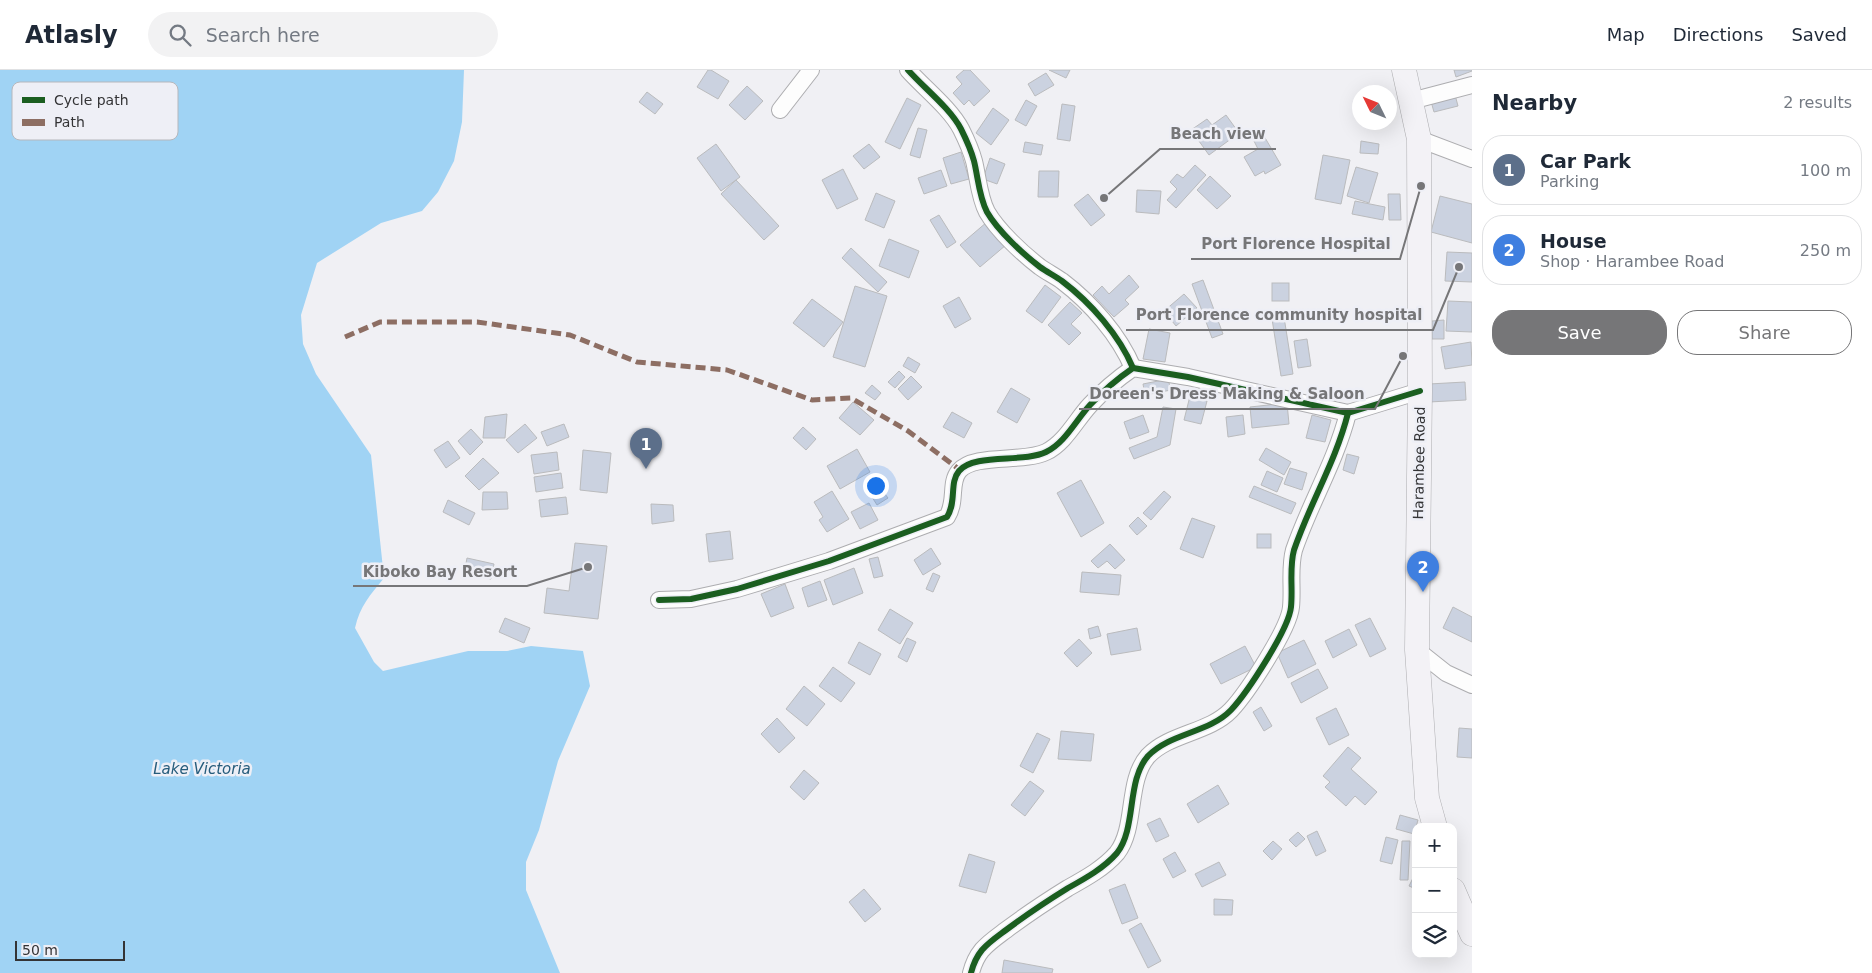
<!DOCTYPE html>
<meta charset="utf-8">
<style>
body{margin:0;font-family:"DejaVu Sans",sans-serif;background:#f2f2f3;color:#1f2937}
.controls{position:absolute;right:15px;bottom:15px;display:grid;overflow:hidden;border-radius:10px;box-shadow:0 5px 20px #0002}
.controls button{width:45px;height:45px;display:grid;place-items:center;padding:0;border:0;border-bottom:1px solid #e0e1e3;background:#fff;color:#1f2937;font:25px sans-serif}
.compass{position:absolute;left:1352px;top:15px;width:45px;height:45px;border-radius:50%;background:#fff;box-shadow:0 5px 20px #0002;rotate:313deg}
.scale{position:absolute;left:15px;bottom:12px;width:110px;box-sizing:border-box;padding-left:5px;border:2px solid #343436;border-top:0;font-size:14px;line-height:18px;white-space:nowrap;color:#343436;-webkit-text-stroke:4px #eeeff6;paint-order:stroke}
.you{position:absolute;left:875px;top:415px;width:18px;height:18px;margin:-12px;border:4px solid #fff;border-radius:50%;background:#1a73e8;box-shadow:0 0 0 8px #1a73e833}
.badge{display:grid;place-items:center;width:32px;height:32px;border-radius:50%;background:#767678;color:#fff;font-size:16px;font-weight:700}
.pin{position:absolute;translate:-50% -41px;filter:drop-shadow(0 1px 2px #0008)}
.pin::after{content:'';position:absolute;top:26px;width:18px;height:15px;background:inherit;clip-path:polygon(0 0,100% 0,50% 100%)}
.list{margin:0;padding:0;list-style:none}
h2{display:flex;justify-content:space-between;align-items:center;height:65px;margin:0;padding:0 20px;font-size:21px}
h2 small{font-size:16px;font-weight:400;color:#747a83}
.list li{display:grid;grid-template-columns:32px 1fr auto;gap:15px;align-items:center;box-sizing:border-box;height:70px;margin:0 10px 10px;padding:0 10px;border:1px solid #e0e1e3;border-radius:20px}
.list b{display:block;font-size:19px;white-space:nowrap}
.list p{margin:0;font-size:16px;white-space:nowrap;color:#747a83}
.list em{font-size:16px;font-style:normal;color:#747a83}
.actions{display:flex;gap:10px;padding:15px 20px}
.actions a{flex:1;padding:11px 0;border:1px solid #767678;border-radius:20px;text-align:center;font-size:18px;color:#767678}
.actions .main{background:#767678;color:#fff}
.icon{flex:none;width:28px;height:28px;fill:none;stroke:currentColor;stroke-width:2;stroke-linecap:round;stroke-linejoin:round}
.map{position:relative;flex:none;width:1472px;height:903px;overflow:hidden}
header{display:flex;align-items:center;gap:30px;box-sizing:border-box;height:70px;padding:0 25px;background:#fff;border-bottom:1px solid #e0e1e3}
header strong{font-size:24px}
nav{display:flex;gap:28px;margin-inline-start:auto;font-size:18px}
.search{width:350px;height:45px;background:#f2f2f3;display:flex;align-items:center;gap:12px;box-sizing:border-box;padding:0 18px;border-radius:28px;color:#747a83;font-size:19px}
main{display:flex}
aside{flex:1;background:#fff}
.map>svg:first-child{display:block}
</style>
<header>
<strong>Atlasly</strong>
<div class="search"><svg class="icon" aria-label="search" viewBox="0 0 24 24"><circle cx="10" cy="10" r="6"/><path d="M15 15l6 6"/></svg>Search here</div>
<nav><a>Map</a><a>Directions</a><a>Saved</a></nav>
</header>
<main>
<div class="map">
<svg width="1472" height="903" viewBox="0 0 1472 903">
<rect width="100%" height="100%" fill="#f0f0f4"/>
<!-- water -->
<path fill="#a0d3f4" d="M 0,0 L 464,0 L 462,52 L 454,91 L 438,122 L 422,141 L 381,153 L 317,193 L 301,245 L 303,274 L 316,304 L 371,385 L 384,508 C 370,525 360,536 355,558 L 374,592 L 383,601 L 468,581 L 507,581 L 531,576 L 583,581 L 590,616 L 558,691 L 539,760 L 526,792 L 526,820 L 560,903 L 0,903 Z"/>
<!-- building -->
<g fill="#cbd2e0" stroke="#babbbd">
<polygon points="708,0 711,0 729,11 718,29 697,17"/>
<polygon points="964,0 970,0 990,21 974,36 969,30 964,35 953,23 962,14 956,7"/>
<polygon points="1049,0 1070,0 1066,8"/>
<polygon points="1454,0 1472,0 1472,1 1456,7"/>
<polygon points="1046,3 1054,15 1035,26 1028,14"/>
<polygon points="747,16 763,31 745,50 729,35"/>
<polygon points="1454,21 1458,36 1434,42 1430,28"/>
<polygon points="647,22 663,34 655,44 639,32"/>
<polygon points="907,28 921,35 900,79 885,72"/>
<polygon points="1026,30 1037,36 1026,56 1015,50"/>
<polygon points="1062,34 1075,36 1070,71 1057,69"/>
<polygon points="993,38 1009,50 991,75 976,63"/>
<polygon points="1226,45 1239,63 1209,85 1191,60 1207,49 1212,55"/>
<polygon points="918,58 927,60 920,88 910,85"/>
<polygon points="1264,66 1281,95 1265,104 1264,101 1255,106 1244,87 1258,79 1254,71"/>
<polygon points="1361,71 1379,74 1378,84 1360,83"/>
<polygon points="1025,72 1043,75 1041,85 1023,82"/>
<polygon points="716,74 740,107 721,121 697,88"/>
<polygon points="869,74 880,87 864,99 853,86"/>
<polygon points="961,82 969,109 951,114 943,88"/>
<polygon points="1323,85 1350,90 1341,134 1315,129"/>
<polygon points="990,88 1005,94 997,114 983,109"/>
<polygon points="1195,95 1206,105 1176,138 1167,130 1177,119 1170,112 1177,104 1183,108"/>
<polygon points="1356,97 1378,103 1369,133 1347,126"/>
<polygon points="843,99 858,129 837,139 822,110"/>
<polygon points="941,100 947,116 924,124 918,108"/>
<polygon points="1039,101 1059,101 1058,127 1038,127"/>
<polygon points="1210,106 1231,126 1217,139 1197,120"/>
<polygon points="736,110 779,156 764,170 721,124"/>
<polygon points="1137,120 1161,121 1159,144 1136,142"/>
<polygon points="876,123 895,131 884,158 865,150"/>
<polygon points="1088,124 1105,145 1091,156 1074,135"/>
<polygon points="1388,124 1400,124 1401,150 1389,150"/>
<polygon points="1440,126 1472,134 1472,173 1431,162"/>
<polygon points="1355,131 1385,137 1383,150 1352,144"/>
<polygon points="939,145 956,172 947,178 930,150"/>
<polygon points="987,152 1006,175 980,197 960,175"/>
<polygon points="889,169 919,181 909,208 879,196"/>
<polygon points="851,178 887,212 878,222 842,188"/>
<polygon points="1447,182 1472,183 1472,212 1445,211"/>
<polygon points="1129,205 1139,217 1125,230 1129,234 1114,247 1093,225 1102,216 1109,224"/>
<polygon points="1203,210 1223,264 1212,268 1192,214"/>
<rect x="1272" y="213" width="17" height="18"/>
<polygon points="1045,215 1061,227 1042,253 1026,241"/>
<polygon points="855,216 887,226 865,297 833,287"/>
<polygon points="1184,224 1197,238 1176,256 1164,241"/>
<polygon points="959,227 971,249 955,258 943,236"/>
<polygon points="812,229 843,252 824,277 793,253"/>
<polygon points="1448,231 1472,232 1472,262 1446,261"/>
<polygon points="1070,232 1082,243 1071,254 1081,263 1069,275 1048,255"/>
<polygon points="1284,247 1293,304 1281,306 1272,249"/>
<polygon points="1444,250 1444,269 1432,269 1432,251"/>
<polygon points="1149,259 1170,263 1165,292 1143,289"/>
<polygon points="1307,269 1311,296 1298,298 1294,271"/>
<polygon points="1471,272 1472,295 1445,299 1441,277"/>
<polygon points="908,287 920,294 915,303 903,296"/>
<polygon points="899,301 905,307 895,318 888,312"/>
<polygon points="911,306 922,317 908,330 898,319"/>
<polygon points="1168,309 1171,320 1145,325 1143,314"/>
<polygon points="1465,312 1466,330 1429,332 1429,314"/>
<polygon points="872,315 881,323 875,330 865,323"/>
<polygon points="1011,318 1030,329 1017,353 997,342"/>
<polygon points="1190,326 1207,331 1201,354 1184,350"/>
<polygon points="853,332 874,350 860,365 839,348"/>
<polygon points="1287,333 1289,354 1252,358 1250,337"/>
<polygon points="1163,337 1176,339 1170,375 1134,389 1129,378 1157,367"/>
<polygon points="952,342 972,353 964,368 943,357"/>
<polygon points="507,344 505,368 483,368 485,347"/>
<polygon points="1143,345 1149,362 1130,369 1124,352"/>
<polygon points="1243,345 1245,364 1228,367 1226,347"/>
<polygon points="1312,345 1331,350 1325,372 1306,368"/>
<polygon points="525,354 537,368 518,383 506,370"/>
<polygon points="564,354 569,367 547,376 541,362"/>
<polygon points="803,357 816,369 806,380 793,368"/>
<polygon points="471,359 483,372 470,385 458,371"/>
<polygon points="448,371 460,388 446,398 434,380"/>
<polygon points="1266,378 1291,392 1284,405 1259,390"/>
<polygon points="857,379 870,402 840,419 827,396"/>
<polygon points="583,380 611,383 607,423 580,420"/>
<polygon points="557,382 559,400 534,404 531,385"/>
<polygon points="1347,384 1359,387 1354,404 1343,400"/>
<polygon points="483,388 499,403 479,420 465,406"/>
<polygon points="1290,398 1307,403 1302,420 1284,414"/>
<polygon points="1267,401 1283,408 1277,422 1261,415"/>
<polygon points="561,403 563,418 536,422 534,407"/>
<polygon points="1081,410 1104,453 1081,467 1057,423"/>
<polygon points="1254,416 1296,433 1291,444 1249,427"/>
<polygon points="882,420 888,428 877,435 872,427"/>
<polygon points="832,421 849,449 827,462 819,450 823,447 814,432"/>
<polygon points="1164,421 1171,427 1151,450 1143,443"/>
<polygon points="483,422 507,422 508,439 482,440"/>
<polygon points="566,427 568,444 541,447 539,430"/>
<polygon points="448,430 475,443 469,455 443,442"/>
<polygon points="869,433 878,450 860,459 851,442"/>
<polygon points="651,434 673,435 674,451 652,454"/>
<polygon points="1138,447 1147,456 1137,465 1129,456"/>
<polygon points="1192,448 1215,456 1203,488 1180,479"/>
<polygon points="730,461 733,489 709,492 706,464"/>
<rect x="1257" y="464" width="14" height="14"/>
<polygon points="575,473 607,476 598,549 544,543 547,518 569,521"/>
<polygon points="1110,474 1125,490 1115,499 1107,491 1098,498 1091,491"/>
<polygon points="931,478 941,494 923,505 914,490"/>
<polygon points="878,487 883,506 874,508 869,489"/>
<polygon points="467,488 494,494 491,509 464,504"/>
<polygon points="854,498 863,523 833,535 824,510"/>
<polygon points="1082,502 1121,505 1119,525 1080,522"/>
<polygon points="933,503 940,506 933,522 926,519"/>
<polygon points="820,511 827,530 808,537 802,518"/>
<polygon points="785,514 794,538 771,547 761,524"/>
<polygon points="1453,537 1472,547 1472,572 1443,558"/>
<polygon points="890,539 913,553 900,574 878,560"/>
<polygon points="505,548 530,558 524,573 499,562"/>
<polygon points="1370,548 1386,579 1370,587 1355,555"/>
<polygon points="1098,556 1101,566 1090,569 1088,559"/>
<polygon points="1137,558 1141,580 1111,585 1107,564"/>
<polygon points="1349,559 1357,575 1333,588 1325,571"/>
<polygon points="907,568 916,572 907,592 898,587"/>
<polygon points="1079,569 1092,583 1077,597 1064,583"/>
<polygon points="1304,570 1316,594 1288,608 1277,583"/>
<polygon points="859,572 881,584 870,605 848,593"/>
<polygon points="1245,576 1256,597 1221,614 1210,594"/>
<polygon points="833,597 855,613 841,632 819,616"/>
<polygon points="1318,599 1328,618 1301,633 1291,613"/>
<polygon points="804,616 825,634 807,656 786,639"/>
<polygon points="1261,637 1272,656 1264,661 1253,642"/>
<polygon points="1336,638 1349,665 1329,675 1316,648"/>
<polygon points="777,648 795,668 779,683 761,664"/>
<polygon points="1459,658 1472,659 1472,688 1457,687"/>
<polygon points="1061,661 1094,664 1091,691 1058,689"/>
<polygon points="1037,663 1050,669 1033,703 1020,696"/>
<polygon points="1348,677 1361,688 1351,699 1377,722 1365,735 1355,726 1346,736 1325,717 1330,712 1323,706"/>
<polygon points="804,700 819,713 804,730 790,717"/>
<polygon points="1030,711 1044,721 1025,746 1011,735"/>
<polygon points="1218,715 1229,734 1198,753 1187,734"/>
<polygon points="1400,745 1418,750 1414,764 1396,759"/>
<polygon points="1160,748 1169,766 1156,772 1147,754"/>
<polygon points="1317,761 1326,781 1316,786 1307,766"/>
<polygon points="1298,762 1305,769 1296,777 1289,770"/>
<polygon points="1386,767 1398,770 1392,794 1380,791"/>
<polygon points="1273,771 1282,779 1272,790 1263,781"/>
<polygon points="1402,771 1410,771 1408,810 1400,810"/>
<polygon points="1175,782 1186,801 1173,808 1163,789"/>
<polygon points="969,784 995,792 986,823 959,816"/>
<polygon points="1219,792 1226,805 1202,817 1195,804"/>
<polygon points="1414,806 1416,807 1416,819 1409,816"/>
<polygon points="1125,814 1138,848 1122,854 1109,820"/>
<polygon points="864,819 881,839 865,852 849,832"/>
<polygon points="1214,829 1233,830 1232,845 1214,845"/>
<polygon points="1141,853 1161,891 1148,898 1129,860"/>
<polygon points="1004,890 1053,899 1052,903 1002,903"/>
</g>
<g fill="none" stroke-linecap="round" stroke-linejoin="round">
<defs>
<g id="street">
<path d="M 908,0 C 924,18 950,38 961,59 C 966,69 971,80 974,91 C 978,107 979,127 987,142 C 998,161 1023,184 1040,197 C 1047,202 1055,206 1062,211 C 1091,233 1119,265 1133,298"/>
<polyline points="1411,31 1472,15"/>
<polyline points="780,40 811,0"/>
<polyline points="1419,69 1472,89"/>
<path d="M 659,530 L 691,529 L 737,519 L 829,491 L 947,447 C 957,431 949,413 959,401 C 974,383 1023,393 1046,382 C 1065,373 1076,350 1090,335 C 1103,321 1117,309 1133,298 L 1188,307 L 1348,343 L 1420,321"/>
<polyline points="1417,580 1446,603 1472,615"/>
<path d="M 971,903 C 973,895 977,886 982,880 C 989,872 998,866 1006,860 C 1026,845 1047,831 1068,818 C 1086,808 1104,798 1117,783 C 1137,757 1126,711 1148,686 C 1170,663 1209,663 1231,640 C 1247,623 1289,559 1291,537 C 1293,518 1289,498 1294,480 C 1310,433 1336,391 1348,343"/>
</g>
<g id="secondary">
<polyline points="1404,0 1419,69 1420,321 1417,580 1427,728 1435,757"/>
<polyline points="1453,820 1472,864"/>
</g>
</defs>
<!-- street casing -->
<use href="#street" stroke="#adadb0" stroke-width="18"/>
<!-- secondary casing -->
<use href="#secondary" stroke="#adadb0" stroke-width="25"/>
<!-- street -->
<use href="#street" stroke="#fdfdfd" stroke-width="16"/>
<!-- secondary -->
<use href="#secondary" stroke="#f3f2f6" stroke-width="24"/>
<!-- quiet -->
<polyline stroke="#8d6e63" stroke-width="5" stroke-dasharray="10 5" stroke-linecap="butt" points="345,267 380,252 477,252 570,265 637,292 727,300 812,330 851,328 908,361 960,400"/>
<defs>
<g id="cycleway">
<path d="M 908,0 C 924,18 950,38 961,59 C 966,69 971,80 974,91 C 978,107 979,127 987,142 C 998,161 1023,184 1040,197 C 1047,202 1055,206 1062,211 C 1091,233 1119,265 1133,298"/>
<path d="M 659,530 L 691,529 L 737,519 L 829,491 L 947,447 C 957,431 949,413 959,401 C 974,383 1023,393 1046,382 C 1065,373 1076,350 1090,335 C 1103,321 1117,309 1133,298 L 1188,307 L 1348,343 L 1420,321"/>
<path d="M 971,903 C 973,895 977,886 982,880 C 989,872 998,866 1006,860 C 1026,845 1047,831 1068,818 C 1086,808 1104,798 1117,783 C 1137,757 1126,711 1148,686 C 1170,663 1209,663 1231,640 C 1247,623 1289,559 1291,537 C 1293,518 1289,498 1294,480 C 1310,433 1336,391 1348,343"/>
</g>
</defs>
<!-- cycleway casing -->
<use href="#cycleway" stroke="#eeeff6" stroke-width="9"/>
<!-- cycleway -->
<use href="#cycleway" stroke="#1b5e20" stroke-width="6"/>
</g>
<g text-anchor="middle" stroke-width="5" stroke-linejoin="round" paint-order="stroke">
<!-- street labels -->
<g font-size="14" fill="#343436" stroke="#eeeff6">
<text transform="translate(1419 393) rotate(-89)" y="5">Harambee Road</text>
</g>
<!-- water labels -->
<g font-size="15" font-style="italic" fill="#265c7c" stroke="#eeeff6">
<text x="202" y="704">Lake Victoria</text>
</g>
</g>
<!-- legend -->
<rect x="12" y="12" width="166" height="58" rx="8" fill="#eeeff6" stroke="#b6b7bc" stroke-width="1"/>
<rect x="22" y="27" width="23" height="6" fill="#1b5e20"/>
<rect x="22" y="49" width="23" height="7" fill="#8d6e63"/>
<g font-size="14" fill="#343436">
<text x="54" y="35">Cycle path</text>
<text x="54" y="57">Path</text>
</g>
<!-- callouts -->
<path fill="none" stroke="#767678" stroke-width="2" d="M1104 128L1160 79H1276M1421 116L1400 189H1191M1459 197L1433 260H1126M1403 286L1375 339H1079M588 497L527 516H353"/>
<g fill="#767678" stroke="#eeeff6" stroke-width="2">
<circle cx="1104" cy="128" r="5"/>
<circle cx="1421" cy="116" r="5"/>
<circle cx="1459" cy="197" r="5"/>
<circle cx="1403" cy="286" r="5"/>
<circle cx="588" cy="497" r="5"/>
</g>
<g font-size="15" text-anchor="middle" font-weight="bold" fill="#767678" stroke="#eeeff6" stroke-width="5" stroke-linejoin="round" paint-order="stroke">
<text x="1218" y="69">Beach view</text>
<text x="1296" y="179">Port Florence Hospital</text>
<text x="1279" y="250">Port Florence community hospital</text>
<text x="1227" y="329">Doreen's Dress Making &amp; Saloon</text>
<text x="440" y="507">Kiboko Bay Resort</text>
</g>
</svg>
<div class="controls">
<button>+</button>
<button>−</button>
<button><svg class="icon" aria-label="layers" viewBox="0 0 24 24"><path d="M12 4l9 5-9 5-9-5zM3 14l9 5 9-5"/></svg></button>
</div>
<svg class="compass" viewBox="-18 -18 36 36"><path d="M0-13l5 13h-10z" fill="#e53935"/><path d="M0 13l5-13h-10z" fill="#747a83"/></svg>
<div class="scale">50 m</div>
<div class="you"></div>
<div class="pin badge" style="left:646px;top:399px;background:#5c6f8a">1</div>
<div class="pin badge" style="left:1423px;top:522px;background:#3f7fe0">2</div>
</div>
<aside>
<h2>Nearby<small>2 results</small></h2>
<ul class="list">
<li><span class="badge" style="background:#5c6f8a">1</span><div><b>Car Park</b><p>Parking</p></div><em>100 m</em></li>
<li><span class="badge" style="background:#3f7fe0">2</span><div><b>House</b><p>Shop · Harambee Road</p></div><em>250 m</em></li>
</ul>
<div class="actions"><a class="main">Save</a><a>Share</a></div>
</aside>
</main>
